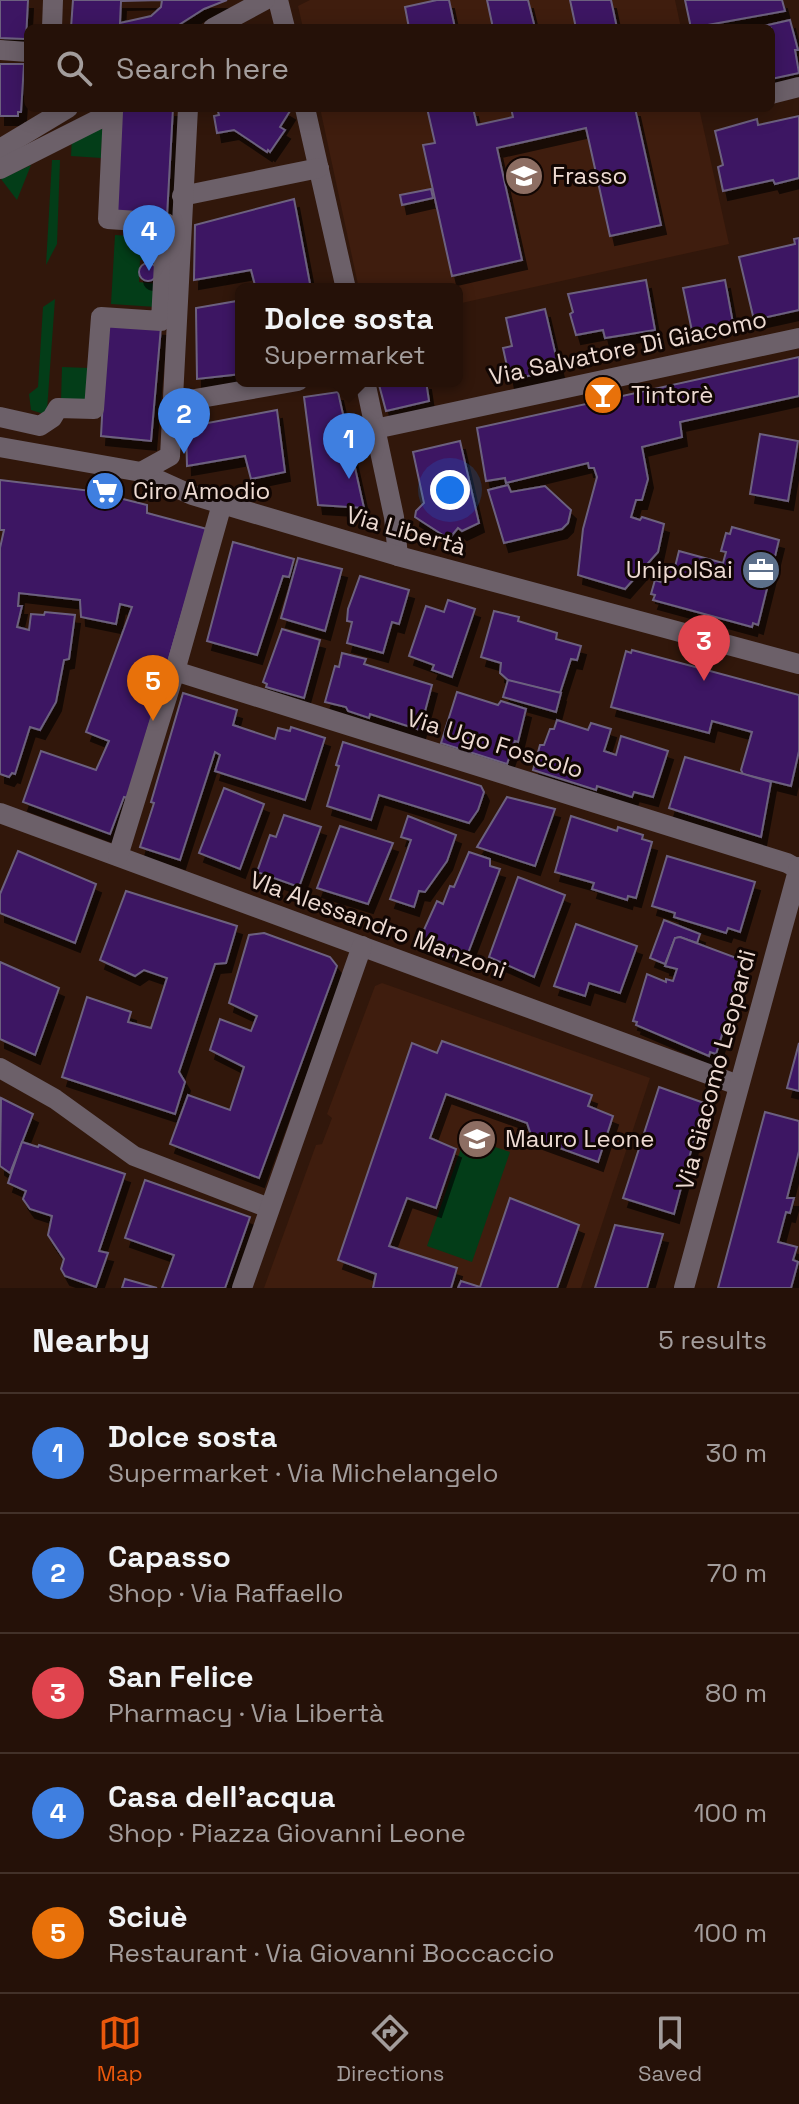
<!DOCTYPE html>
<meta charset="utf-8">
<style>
body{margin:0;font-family:"Space Grotesk",sans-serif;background:#311f16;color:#f1f3f6}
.you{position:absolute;left:450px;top:490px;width:28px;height:28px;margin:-20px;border:6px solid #fff;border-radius:50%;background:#1a73e8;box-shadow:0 0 0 12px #1a73e833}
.badge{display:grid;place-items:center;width:52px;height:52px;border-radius:50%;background:#ea580c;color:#fff;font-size:26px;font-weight:700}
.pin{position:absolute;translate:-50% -66px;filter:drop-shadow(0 2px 4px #0008)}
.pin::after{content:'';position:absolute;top:42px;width:28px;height:24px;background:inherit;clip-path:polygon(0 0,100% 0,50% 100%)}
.popup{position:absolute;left:235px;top:283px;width:228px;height:104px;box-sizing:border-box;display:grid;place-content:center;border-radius:12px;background:#251108;filter:drop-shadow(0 2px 6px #0005);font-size:26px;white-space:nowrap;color:#a39d9c}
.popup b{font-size:30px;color:#f1f3f6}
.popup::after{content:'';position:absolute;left:50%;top:100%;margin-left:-16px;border:16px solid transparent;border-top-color:#251108}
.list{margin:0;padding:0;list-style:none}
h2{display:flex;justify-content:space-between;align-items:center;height:104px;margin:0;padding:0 32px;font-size:34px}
h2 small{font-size:26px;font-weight:400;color:#a39d9c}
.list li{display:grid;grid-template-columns:52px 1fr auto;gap:24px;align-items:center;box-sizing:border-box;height:120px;padding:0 32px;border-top:2px solid #423129}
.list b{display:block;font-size:30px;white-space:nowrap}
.list p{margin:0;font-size:26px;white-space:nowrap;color:#a39d9c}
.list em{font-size:26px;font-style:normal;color:#a39d9c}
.icon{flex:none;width:44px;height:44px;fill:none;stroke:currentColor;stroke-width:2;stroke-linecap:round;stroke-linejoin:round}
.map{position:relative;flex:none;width:799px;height:1288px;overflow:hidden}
.search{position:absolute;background:#251108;box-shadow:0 4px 20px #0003;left:24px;right:24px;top:24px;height:88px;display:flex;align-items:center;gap:20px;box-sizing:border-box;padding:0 28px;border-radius:12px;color:#a39d9c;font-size:30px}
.sheet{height:704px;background:#251108}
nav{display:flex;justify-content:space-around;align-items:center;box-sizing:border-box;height:112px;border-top:2px solid #423129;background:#251108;font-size:22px;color:#a39d9c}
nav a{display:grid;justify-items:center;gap:4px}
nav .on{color:#ea580c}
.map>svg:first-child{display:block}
</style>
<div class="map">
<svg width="799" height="1288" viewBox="0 0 799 1288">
<defs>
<filter id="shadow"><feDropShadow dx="5" dy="9" stdDeviation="0" flood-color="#0009"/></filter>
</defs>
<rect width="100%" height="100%" fill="#31170b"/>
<!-- built -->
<g fill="#3f1d0e">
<polygon points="310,0 675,0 681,28 303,28 298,6"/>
<polygon points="320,108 699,108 729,244 457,304 457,289 359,289"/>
<polygon points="382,983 650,1078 581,1288 264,1288 316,1145 322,1144 332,1118 327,1114 375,986"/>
</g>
<!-- green -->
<g fill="#033d18">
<polygon points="103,120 101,158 71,156 72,136"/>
<polygon points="52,160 60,160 57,244 46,265"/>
<polygon points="31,165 17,200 1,179"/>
<polygon points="115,235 161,238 159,260 140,260 139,282 158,284 156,307 111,304"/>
<polygon points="55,299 47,410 44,414 31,410 29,394 38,387 43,307"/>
<polygon points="62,367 89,368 88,403 61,401"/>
<polygon points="465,1137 510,1152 472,1262 427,1246"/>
</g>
<!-- building -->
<g fill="#3c1463" stroke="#6c617f" stroke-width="2" fill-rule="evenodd" filter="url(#shadow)">
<polygon points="0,0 28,0 26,39 0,38"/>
<path d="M 73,0 L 227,0 L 204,9 L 174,28 L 71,28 ZM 162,0 L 161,7 L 151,16 L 120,23 L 121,1 Z"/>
<polygon points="437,0 449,0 455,28 409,28 405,7"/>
<polygon points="487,0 528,0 535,28 493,28"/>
<polygon points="570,0 611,0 617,28 576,28"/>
<polygon points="685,0 782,0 785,11 691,28"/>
<polygon points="790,20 798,50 795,50 799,73 771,79 771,28 755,28"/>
<polygon points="0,64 24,64 21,112 18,112 18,116 0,116"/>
<polygon points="121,108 173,108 167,216 115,213"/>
<polygon points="217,108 285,108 290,111 280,127 285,130 270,152 268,150 267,152 234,130 217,133 214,116 219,115"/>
<polygon points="427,108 473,108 477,125 513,117 511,108 635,108 661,225 610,236 586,128 497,148 522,260 452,276 423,145 435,143"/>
<polygon points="799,116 799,178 775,184 773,180 723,191 718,167 723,165 715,131 757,119 758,125"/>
<polygon points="431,189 433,198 402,205 400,195"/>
<polygon points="294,199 311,289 256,289 251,270 194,280 195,225"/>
<polygon points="799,238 799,310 754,320 739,257 795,244 794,239"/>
<circle cx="148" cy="272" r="9"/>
<polygon points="646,280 655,330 605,338 603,330 576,335 570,314 573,312 568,294"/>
<polygon points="725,280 733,323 692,331 683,288"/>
<polygon points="237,301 241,318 241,374 197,379 196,308"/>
<polygon points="545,309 559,369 510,380 503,348 512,346 506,318"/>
<polygon points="107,323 161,327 151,441 101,436"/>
<polygon points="799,357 799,396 680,422 682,437 642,447 648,479 642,500 636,500 631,517 640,520 642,517 664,524 658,552 625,589 578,575 583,529 597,477 594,468 589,468 588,463 506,483 505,478 486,481 477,428"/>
<polygon points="378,381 426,381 429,401 386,411"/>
<polygon points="338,392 364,508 318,505 304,397"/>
<polygon points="277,410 285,472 251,479 245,456 187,466 186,427"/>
<polygon points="760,434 798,441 788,501 750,494"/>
<polygon points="460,441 479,523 462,531 458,528 449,539 415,517 416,511 424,503 413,452"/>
<polygon points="0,480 100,492 99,499 123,499 147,505 147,513 207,529 128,798 124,797 110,834 23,802 41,751 96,770 109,741 86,732 132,607 120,604 116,624 81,617 80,600 19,593 18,606 22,606 17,627 29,630 31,614 44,615 45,612 75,615 69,659 64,660 56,702 40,730 30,727 15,774 12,773 9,777 0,774 0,548 4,530 0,530"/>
<polygon points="508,485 511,492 545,486 571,510 568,523 562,529 504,543 488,490"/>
<polygon points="732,527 779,540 758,625 753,623 752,627 653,600 655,595 651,594 655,580 661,582 665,568 674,571 679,551 723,563 726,552 721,551 726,533 730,534"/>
<polygon points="233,542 294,559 289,577 283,576 257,655 207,641"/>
<polygon points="298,558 342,569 325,631 281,618"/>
<polygon points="360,576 409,590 399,624 392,622 383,653 347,643 352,622 347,621 348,609"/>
<polygon points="448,600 475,609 452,677 432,670 434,665 409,656 426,606 444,612"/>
<polygon points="494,611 519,617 518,621 557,633 556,639 581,646 577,660 571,659 560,693 509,681 500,673 501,663 481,657"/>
<polygon points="282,629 320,640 304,698 266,687 267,684 263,682"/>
<polygon points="632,650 799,695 799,751 791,786 743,774 741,770 752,732 712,721 709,733 611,707 626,651 631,653"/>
<polygon points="342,653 366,659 364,664 432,685 420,730 370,714 369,718 348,711 346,707 325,702 335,666 339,667"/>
<polygon points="508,680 561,693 556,712 503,697"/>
<polygon points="457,692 498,705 501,701 526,709 518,742 515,741 507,764 441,743"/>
<polygon points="183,693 237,710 233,725 275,739 278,728 290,731 291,727 325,738 305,800 215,771 220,755 215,752 180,860 140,847 154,803 151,802"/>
<polygon points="557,720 588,730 591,723 611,729 604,751 616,755 621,736 668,751 653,797 634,792 632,797 597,786 596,790 533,770 540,745 544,745 550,729 554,729"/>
<polygon points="343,742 481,786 484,792 478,810 469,823 379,795 371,820 327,806 339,766 336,765"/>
<polygon points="685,757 771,782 761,837 669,808"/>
<polygon points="224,788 264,804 240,869 199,853"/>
<polygon points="507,797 555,809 535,866 477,847"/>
<polygon points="284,815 321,827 299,887 257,872 270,835 276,837"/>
<polygon points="408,816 456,835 447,861 425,892 419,891 414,907 390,899 411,840 401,837"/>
<polygon points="571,816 617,831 618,827 643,835 642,839 652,842 636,898 628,896 627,900 592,889 594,883 555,872"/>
<polygon points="340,826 393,843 368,904 317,888"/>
<polygon points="18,851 96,884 75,943 0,913 0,894"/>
<polygon points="469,852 490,859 490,866 500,869 465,961 418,943 437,901 443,904 450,886 454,887"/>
<polygon points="667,856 755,882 740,932 728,928 726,933 674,917 675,913 652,906"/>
<polygon points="518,877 565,895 534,977 489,957"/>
<polygon points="126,891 237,926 226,963 215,964 179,1072 185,1082 175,1114 62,1077 87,997 131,1012 128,1022 151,1028 167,978 144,970 135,976 100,960"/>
<polygon points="664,920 700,934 697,943 680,937 675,938 665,964 650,958"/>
<polygon points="576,924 637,946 620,993 589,983 585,996 554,986"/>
<polygon points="264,933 330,957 337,966 259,1178 170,1144 188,1095 230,1110 244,1067 210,1050 220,1019 251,1031 257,1016 229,1003 249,935"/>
<polygon points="680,937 742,960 740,966 743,967 716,1054 710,1052 709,1056 636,1025 637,1022 633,1021 647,974 666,982 666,979 673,981 677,969 665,966 675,938"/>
<polygon points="0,962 59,988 35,1055 0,1039"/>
<polygon points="442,1041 592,1095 588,1106 613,1116 598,1162 532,1138 527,1123 446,1094 430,1138 456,1149 436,1208 407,1198 389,1246 457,1268 451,1288 373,1288 376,1274 338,1260 412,1043 437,1053"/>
<polygon points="799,1043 799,1091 787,1088"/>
<polygon points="659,1087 704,1103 674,1214 623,1198"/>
<polygon points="1,1098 33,1114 10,1173 0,1166"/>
<polygon points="765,1112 799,1121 799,1151 787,1198 794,1198 790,1213 786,1212 778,1242 797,1247 793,1260 798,1262 791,1288 718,1288"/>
<polygon points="22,1142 38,1147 39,1145 125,1174 99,1251 108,1253 96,1287 65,1276 61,1269 64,1259 48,1235 52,1216 30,1209 23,1199 26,1191 8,1183"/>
<polygon points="145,1180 250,1217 225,1288 162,1288 174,1255 125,1238"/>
<polygon points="510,1198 579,1225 557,1288 458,1288 461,1281 480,1287"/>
<polygon points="615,1225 663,1234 647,1288 595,1288"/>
<polygon points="125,1279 157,1288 122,1288"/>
</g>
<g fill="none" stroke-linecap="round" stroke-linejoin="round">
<!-- street -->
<g stroke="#6c6069" stroke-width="20">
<polyline points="278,0 285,28"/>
<polyline points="52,28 53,0"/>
<polyline points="213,28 265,0"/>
<polyline points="0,50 28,52"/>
<polyline points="771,94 799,87"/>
<polyline points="305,108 346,289"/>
<polyline points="0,149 68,108"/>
<polyline points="0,169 113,112 108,219 166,223 161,321 101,317 94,409 58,408 52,418 40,426 0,417"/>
<polyline points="182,196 319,168"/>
<polyline points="365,381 394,517 398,556"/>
<polyline points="172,403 298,381"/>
<polyline points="375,429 799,338"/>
<polyline points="0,447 141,472 192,495 398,556 799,664"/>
<polyline points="141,472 170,456 188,108"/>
<polyline points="175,671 787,863 798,869"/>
<polyline points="0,813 738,1085"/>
<polyline points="118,856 175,671 222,504"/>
<polyline points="0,1068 55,1099 134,1156 269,1208"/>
<polyline points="242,1288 362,946"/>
<polyline points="684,1288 799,867"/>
</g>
</g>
<!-- icons -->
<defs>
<symbol id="school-disc" viewBox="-11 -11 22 22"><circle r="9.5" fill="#8d6e63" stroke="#110603"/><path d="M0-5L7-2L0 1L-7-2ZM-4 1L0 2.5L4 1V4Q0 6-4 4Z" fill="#fff"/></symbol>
<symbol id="bar-disc" viewBox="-11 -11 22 22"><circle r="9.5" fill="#e8710a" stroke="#110603"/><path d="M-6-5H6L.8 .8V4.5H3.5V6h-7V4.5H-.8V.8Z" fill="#fff"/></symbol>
<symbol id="supermarket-disc" viewBox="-11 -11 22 22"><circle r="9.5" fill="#3f7fe0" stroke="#110603"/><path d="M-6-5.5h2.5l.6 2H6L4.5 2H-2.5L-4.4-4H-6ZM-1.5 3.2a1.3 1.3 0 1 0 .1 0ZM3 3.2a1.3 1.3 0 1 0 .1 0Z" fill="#fff"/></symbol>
<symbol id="office-disc" viewBox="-11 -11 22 22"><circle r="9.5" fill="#5c6f8a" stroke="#110603"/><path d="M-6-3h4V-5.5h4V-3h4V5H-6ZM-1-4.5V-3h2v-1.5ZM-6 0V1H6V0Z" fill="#fff"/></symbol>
</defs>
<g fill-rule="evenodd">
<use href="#school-disc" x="502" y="154" width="44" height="44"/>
<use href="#bar-disc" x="581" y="373" width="44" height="44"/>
<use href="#supermarket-disc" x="83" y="469" width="44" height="44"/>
<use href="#office-disc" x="739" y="548" width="44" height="44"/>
<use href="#school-disc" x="455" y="1117" width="44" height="44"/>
</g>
<g text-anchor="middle" stroke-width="6" stroke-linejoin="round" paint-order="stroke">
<!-- poi labels -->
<g font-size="24" fill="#eddad2" stroke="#110603" text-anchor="start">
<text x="552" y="184">Frasso</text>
<text x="631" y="403">Tintorè</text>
<text x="133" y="499">Ciro Amodio</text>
<text x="733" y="578" text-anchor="end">UnipolSai</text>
<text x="505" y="1147">Mauro Leone</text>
</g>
<!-- street labels -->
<g font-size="24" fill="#eddad2" stroke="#110603">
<text transform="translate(628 348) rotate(-12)" y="8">Via Salvatore Di Giacomo</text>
<text transform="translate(406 531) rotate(16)" y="8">Via Libertà</text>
<text transform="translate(495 744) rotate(17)" y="8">Via Ugo Foscolo</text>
<text transform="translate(378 925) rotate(20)" y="8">VIa Alessandro Manzoni</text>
<text transform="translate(716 1070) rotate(-75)" y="8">Via Giacomo Leopardi</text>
</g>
</g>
</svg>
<div class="you"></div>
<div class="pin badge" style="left:349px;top:479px;background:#3f7fe0">1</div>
<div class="popup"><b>Dolce sosta</b>Supermarket</div>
<div class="pin badge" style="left:184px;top:454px;background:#3f7fe0">2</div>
<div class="pin badge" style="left:704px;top:681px;background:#e0444e">3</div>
<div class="pin badge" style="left:149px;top:271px;background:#3f7fe0">4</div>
<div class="pin badge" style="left:153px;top:721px;background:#e8710a">5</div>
<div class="search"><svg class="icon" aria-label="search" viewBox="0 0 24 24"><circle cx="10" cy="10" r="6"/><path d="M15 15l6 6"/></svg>Search here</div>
</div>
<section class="sheet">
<h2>Nearby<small>5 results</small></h2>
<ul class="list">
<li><span class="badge" style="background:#3f7fe0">1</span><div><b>Dolce sosta</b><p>Supermarket · Via Michelangelo</p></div><em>30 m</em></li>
<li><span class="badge" style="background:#3f7fe0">2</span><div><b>Capasso</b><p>Shop · Via Raffaello</p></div><em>70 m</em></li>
<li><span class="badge" style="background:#e0444e">3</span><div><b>San Felice</b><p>Pharmacy · Via Libertà</p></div><em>80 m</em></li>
<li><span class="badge" style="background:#3f7fe0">4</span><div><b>Casa dell'acqua</b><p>Shop · Piazza Giovanni Leone</p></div><em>100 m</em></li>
<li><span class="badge" style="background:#e8710a">5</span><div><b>Sciuè</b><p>Restaurant · Via Giovanni Boccaccio</p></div><em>100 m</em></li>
</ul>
</section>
<nav>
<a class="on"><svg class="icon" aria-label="map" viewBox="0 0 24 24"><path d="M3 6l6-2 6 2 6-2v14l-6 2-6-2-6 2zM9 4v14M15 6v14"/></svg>Map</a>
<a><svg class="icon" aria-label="directions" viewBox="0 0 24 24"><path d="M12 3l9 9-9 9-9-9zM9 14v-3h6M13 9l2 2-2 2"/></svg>Directions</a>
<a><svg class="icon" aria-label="saved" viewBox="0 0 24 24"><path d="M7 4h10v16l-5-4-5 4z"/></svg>Saved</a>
</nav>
